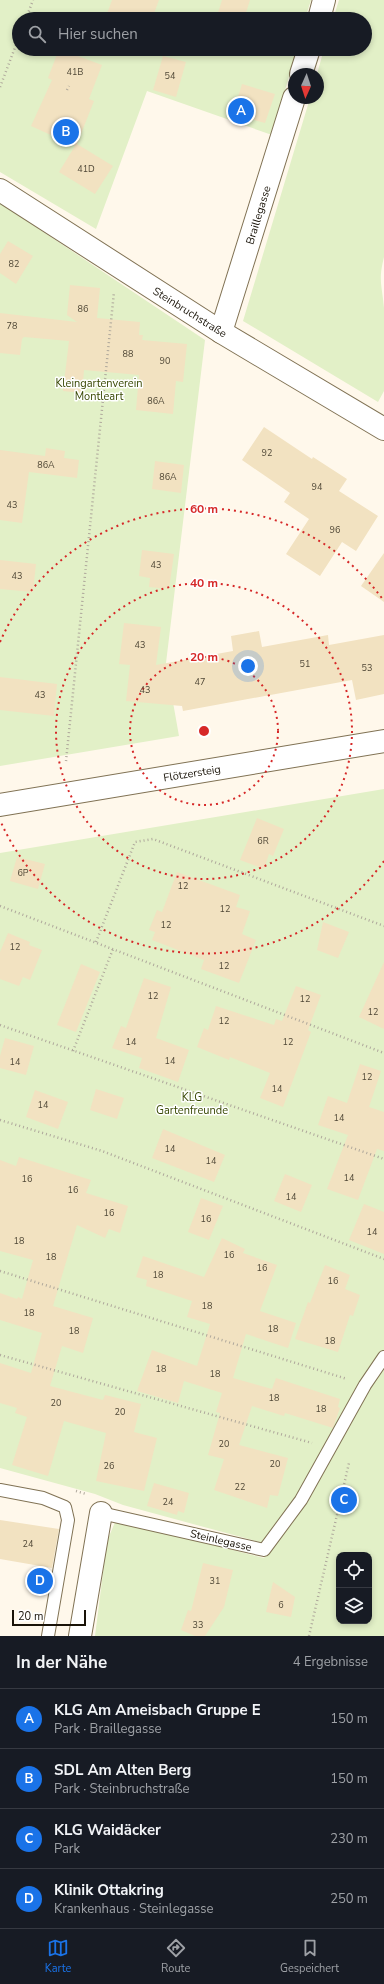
<!DOCTYPE html>
<html lang="de">
<meta charset="utf-8">
<style>
body{margin:0;font-family:"Nunito Sans",sans-serif;background:#20242c;color:#f1f3f6}
.controls{position:absolute;right:12px;bottom:12px;display:grid;overflow:hidden;border-radius:8px;box-shadow:0 2px 6px #0003}
.controls button{width:36px;height:36px;display:grid;place-items:center;padding:0;border:0;border-bottom:1px solid #363941;background:#171b24;color:#f1f3f6;font:20px sans-serif}
.compass{position:absolute;left:288px;top:68px;width:36px;height:36px;border-radius:50%;background:#171b24;box-shadow:0 2px 6px #0003;rotate:183deg}
.scale{position:absolute;left:12px;bottom:10px;width:74px;box-sizing:border-box;padding-left:4px;border:2px solid #191308;border-top:0;font-size:11px;line-height:14px;white-space:nowrap;color:#191308;-webkit-text-stroke:3px #fff;paint-order:stroke}
.you{position:absolute;left:248px;top:666px;width:14px;height:14px;margin:-10px;border:3px solid #fff;border-radius:50%;background:#1a73e8;box-shadow:0 0 0 6px #1a73e833}
.badge{display:grid;place-items:center;width:26px;height:26px;border-radius:50%;background:#1a73e8;color:#fff;font-size:13px;font-weight:700}
.pin{position:absolute;translate:-50% -50%;border:2px solid #fff;box-shadow:0 1px 4px #0006}
.list{margin:0;padding:0;list-style:none}
h2{display:flex;justify-content:space-between;align-items:center;height:52px;margin:0;padding:0 16px;font-size:17px}
h2 small{font-size:13px;font-weight:400;color:#9ea1a6}
.list li{display:grid;grid-template-columns:26px 1fr auto;gap:12px;align-items:center;box-sizing:border-box;height:60px;padding:0 16px;border-top:1px solid #363941}
.list b{display:block;font-size:15px;white-space:nowrap}
.list p{margin:0;font-size:13px;white-space:nowrap;color:#9ea1a6}
.list em{font-size:13px;font-style:normal;color:#9ea1a6}
.icon{flex:none;width:22px;height:22px;fill:none;stroke:currentColor;stroke-width:2;stroke-linecap:round;stroke-linejoin:round}
.map{position:relative;flex:none;width:384px;height:1636px;overflow:hidden}
.search{position:absolute;background:#171b24;box-shadow:0 2px 6px #0003;left:12px;right:12px;top:12px;height:44px;display:flex;align-items:center;gap:10px;box-sizing:border-box;padding:0 14px;border-radius:22px;color:#9ea1a6;font-size:15px}
.sheet{height:292px;background:#171b24}
nav{display:flex;justify-content:space-around;align-items:center;box-sizing:border-box;height:56px;border-top:1px solid #363941;background:#171b24;font-size:11px;color:#9ea1a6}
nav a{display:grid;justify-items:center;gap:2px}
nav .on{color:#1a73e8}
.map>svg:first-child{display:block}
</style>
<div class="map">
<svg width="384" height="1636" viewBox="0 0 384 1636">
<rect width="100%" height="100%" fill="#fff8eb"/>
<!-- green -->
<g fill="#e2f0c7" fill-rule="evenodd">
<polygon points="0,0 311,0 305,19 19,19 19,49 297,49 272,135 147,91 96,229 0,172"/>
<path d="M 339,0 L 384,0 L 384,257 C 378,281 382,285 384,308 C 384,335 384,364 384,391 L 378,402 L 243,321 L 310,98 L 318,98 L 317,74 L 324,49 L 365,49 L 365,19 L 333,19 Z"/>
<polygon points="0,203 205,340 166,663 179,736 0,766"/>
<polygon points="384,789 384,1353 304,1489 263,1543 123,1505 95,1494 0,1468 0,853"/>
<path d="M 384,1365 L 384,1636 L 95,1636 L 107,1541 L 116,1520 L 264,1558 L 317,1481 ZM 339,1555 L 369,1555 L 369,1621 L 339,1621 Z"/>
</g>
<!-- building -->
<g fill="#f2e2c1">
<polygon points="112,0 159,0 152,19 105,19"/>
<polygon points="222,0 250,0 244,19 216,19"/>
<polygon points="59,49 102,65 89,99 94,101 77,144 113,166 95,194 59,172 75,146 31,126 52,80 48,78"/>
<polygon points="163,56 186,62 176,97 153,90"/>
<polygon points="242,84 275,94 265,123 233,114"/>
<polygon points="8,241 33,256 16,284 0,273 0,254"/>
<polygon points="70,285 100,288 97,318 140,322 139,335 143,335 142,340 187,344 183,382 176,381 173,414 136,410 139,375 84,370 82,393 63,391 69,341 24,337 22,339 20,355 0,353 0,313 77,322 67,315"/>
<polygon points="264,427 312,459 313,457 347,479 339,491 378,516 356,551 342,542 320,576 286,554 309,519 284,502 290,493 242,460"/>
<polygon points="46,448 65,451 64,458 79,460 77,478 29,472 22,523 0,520 0,450 45,456"/>
<polygon points="155,461 184,465 181,493 152,489"/>
<polygon points="142,550 174,554 169,589 149,587 150,578 139,576"/>
<polygon points="384,553 384,602 361,586"/>
<polygon points="0,560 36,564 33,592 0,589"/>
<polygon points="124,623 161,627 156,665 233,651 231,636 259,631 262,647 328,635 329,645 384,635 384,694 356,700 352,680 183,711 182,706 126,701 130,665 119,664"/>
<polygon points="0,677 57,684 54,716 0,710"/>
<polygon points="257,818 284,829 273,856 269,854 264,869 240,860"/>
<polygon points="17,857 45,864 38,889 10,881"/>
<polygon points="177,872 240,895 236,907 250,911 242,934 256,940 239,983 201,969 204,960 152,940 155,932 149,930 157,910 162,912"/>
<polygon points="323,922 349,932 338,958 317,950"/>
<polygon points="8,933 30,942 29,945 42,950 30,980 23,977 19,986 0,979 0,952"/>
<polygon points="384,962 384,1029 359,1017"/>
<polygon points="81,964 100,972 76,1032 57,1025"/>
<polygon points="144,978 171,987 156,1038 189,1050 178,1082 139,1068 142,1058 112,1048 121,1026 126,1028"/>
<polygon points="296,986 321,995 308,1030 311,1032 283,1107 260,1098 270,1073 230,1057 229,1060 197,1047 204,1028 208,1030 216,1006 274,1025 276,1019 282,1021"/>
<polygon points="5,1038 34,1046 26,1075 0,1068 0,1056"/>
<polygon points="360,1064 381,1071 369,1107 384,1112 384,1151 377,1149 358,1200 327,1189 348,1135 318,1125 328,1096 347,1103"/>
<polygon points="96,1089 124,1098 117,1119 90,1110"/>
<polygon points="35,1090 68,1102 58,1129 26,1117"/>
<polygon points="163,1129 225,1155 214,1182 152,1158"/>
<polygon points="19,1157 91,1180 86,1193 128,1206 120,1233 109,1229 105,1238 77,1225 53,1306 93,1318 83,1353 62,1346 50,1386 103,1400 105,1395 141,1404 134,1432 157,1438 144,1491 96,1481 106,1433 64,1421 48,1476 12,1465 27,1417 15,1413 17,1408 0,1403 0,1363 31,1373 42,1333 0,1320 0,1293 17,1299 18,1297 22,1299 33,1260 0,1251 0,1160 16,1166"/>
<polygon points="285,1174 312,1185 301,1212 274,1201"/>
<polygon points="201,1198 223,1206 209,1240 188,1232"/>
<polygon points="364,1204 384,1212 384,1254 349,1240"/>
<polygon points="222,1238 245,1249 243,1253 277,1265 260,1311 296,1323 288,1348 246,1334 233,1378 272,1389 276,1378 340,1399 338,1407 340,1408 333,1428 285,1413 284,1416 252,1406 239,1445 288,1458 278,1496 270,1495 267,1508 214,1490 224,1459 208,1455 220,1413 216,1412 222,1393 184,1381 178,1403 137,1391 152,1350 197,1366 210,1324 187,1317 192,1301 146,1286 147,1280 136,1277 143,1256 204,1277"/>
<polygon points="325,1265 350,1275 345,1289 360,1295 353,1316 350,1315 338,1352 295,1339 308,1302 310,1303"/>
<polygon points="154,1483 189,1493 184,1513 178,1511 177,1515 147,1506"/>
<polygon points="0,1520 59,1529 52,1568 0,1559"/>
<polygon points="203,1563 233,1570 224,1607 205,1636 195,1636 181,1630 188,1610 191,1611"/>
<polygon points="273,1582 295,1597 291,1617 266,1612"/>
</g>
<g fill="none" stroke-linecap="round" stroke-linejoin="round">
<defs>
<g id="service">
<polyline points="0,1490 43,1498 65,1507 68,1520 48,1636"/>
<polyline points="101,1513 264,1550 301,1500 365,1385 384,1357"/>
</g>
<g id="minor">
<polyline points="319,19 324,0"/>
<polyline points="301,74 309,49"/>
<polyline points="0,190 221,332 384,429"/>
<polyline points="221,332 294,98"/>
<polyline points="80,1636 101,1513"/>
</g>
<polyline id="secondary" points="0,805 384,741"/>
</defs>
<!-- service casing -->
<use href="#service" stroke="#807254" stroke-width="14"/>
<!-- minor casing -->
<use href="#minor" stroke="#807254" stroke-width="24"/>
<!-- secondary casing -->
<use href="#secondary" stroke="#807254" stroke-width="24"/>
<!-- path -->
<g stroke="#aea79b" stroke-width="2.5" stroke-dasharray="1 3" stroke-linecap="butt">
<polyline points="26,19 33,0"/>
<polyline points="0,87 19,37"/>
<polyline points="67,90 69,86"/>
<polyline points="66,761 114,292"/>
<polyline points="0,906 384,1053"/>
<polyline points="96,942 135,842 153,839 384,926"/>
<polyline points="0,1025 384,1159"/>
<polyline points="73,1051 113,949"/>
<polyline points="0,1120 102,1151 384,1259"/>
<polyline points="0,1271 347,1379"/>
<polyline points="0,1355 312,1443"/>
<polyline points="76,1491 86,1494"/>
<polyline points="309,1636 349,1463"/>
</g>
<!-- service -->
<use href="#service" stroke="#fff" stroke-width="12"/>
<!-- minor -->
<use href="#minor" stroke="#fff" stroke-width="22"/>
<!-- secondary -->
<use href="#secondary" stroke="#fff" stroke-width="22"/>
</g>
<!-- distance rings -->
<g fill="none" stroke="#d62828" stroke-width="2" stroke-dasharray="2 4">
<circle cx="204" cy="731" r="74"/>
<circle cx="204" cy="731" r="148"/>
<path d="M384 861A222 222 0 0 1 0 820M0 642A222 222 0 0 1 384 601"/>
</g>
<g text-anchor="middle" stroke-width="3" stroke-linejoin="round" paint-order="stroke">
<!-- number labels -->
<g font-size="9" fill="#4f4736">
<text x="75" y="75">41B</text>
<text x="170" y="79">54</text>
<text x="86" y="172">41D</text>
<text x="14" y="267">82</text>
<text x="83" y="312">86</text>
<text x="12" y="329">78</text>
<text x="128" y="357">88</text>
<text x="165" y="364">90</text>
<text x="156" y="404">86A</text>
<text x="267" y="456">92</text>
<text x="46" y="468">86A</text>
<text x="168" y="480">86A</text>
<text x="317" y="490">94</text>
<text x="12" y="508">43</text>
<text x="335" y="533">96</text>
<text x="156" y="568">43</text>
<text x="17" y="579">43</text>
<text x="140" y="648">43</text>
<text x="305" y="667">51</text>
<text x="367" y="671">53</text>
<text x="200" y="685">47</text>
<text x="145" y="693">43</text>
<text x="40" y="698">43</text>
<text x="263" y="844">6R</text>
<text x="23" y="876">6P</text>
<text x="183" y="889">12</text>
<text x="225" y="912">12</text>
<text x="166" y="928">12</text>
<text x="15" y="950">12</text>
<text x="224" y="969">12</text>
<text x="153" y="999">12</text>
<text x="305" y="1002">12</text>
<text x="373" y="1015">12</text>
<text x="224" y="1024">12</text>
<text x="131" y="1045">14</text>
<text x="288" y="1045">12</text>
<text x="170" y="1064">14</text>
<text x="15" y="1065">14</text>
<text x="367" y="1080">12</text>
<text x="277" y="1092">14</text>
<text x="43" y="1108">14</text>
<text x="339" y="1121">14</text>
<text x="170" y="1152">14</text>
<text x="211" y="1164">14</text>
<text x="349" y="1181">14</text>
<text x="27" y="1182">16</text>
<text x="73" y="1193">16</text>
<text x="291" y="1200">14</text>
<text x="109" y="1216">16</text>
<text x="206" y="1222">16</text>
<text x="372" y="1235">14</text>
<text x="19" y="1244">18</text>
<text x="229" y="1258">16</text>
<text x="51" y="1260">18</text>
<text x="262" y="1271">16</text>
<text x="158" y="1278">18</text>
<text x="333" y="1284">16</text>
<text x="207" y="1309">18</text>
<text x="29" y="1316">18</text>
<text x="273" y="1332">18</text>
<text x="74" y="1334">18</text>
<text x="330" y="1344">18</text>
<text x="161" y="1372">18</text>
<text x="215" y="1377">18</text>
<text x="274" y="1401">18</text>
<text x="56" y="1406">20</text>
<text x="321" y="1412">18</text>
<text x="120" y="1415">20</text>
<text x="224" y="1447">20</text>
<text x="275" y="1467">20</text>
<text x="109" y="1469">26</text>
<text x="240" y="1490">22</text>
<text x="168" y="1505">24</text>
<text x="28" y="1547">24</text>
<text x="215" y="1584">31</text>
<text x="281" y="1608">6</text>
<text x="198" y="1628">33</text>
</g>
<!-- street labels -->
<g font-size="11" fill="#191308" stroke="#fff">
<text transform="translate(258 215) rotate(-73)" y="4">Braillegasse</text>
<text transform="translate(190 312) rotate(32)" y="4">Steinbruchstraße</text>
<text transform="translate(192 773) rotate(-9)" y="4">Flötzersteig</text>
<text transform="translate(221 1540) rotate(13)" y="4">Steinlegasse</text>
</g>
<!-- park labels -->
<g font-size="11" fill="#384803" stroke="#fff">
<text x="99" y="387">Kleingartenverein<tspan x="99" dy="13">Montleart</tspan></text>
<text x="192" y="1101">KLG<tspan x="192" dy="13">Gartenfreunde</tspan></text>
</g>
</g>
<circle cx="204" cy="731" r="6" fill="#d62828" stroke="#fff" stroke-width="2"/>
<g font-size="12" text-anchor="middle" font-weight="bold" fill="#d62828" stroke="#fff" stroke-width="3" stroke-linejoin="round" paint-order="stroke">
<text x="204" y="513">60 m</text>
<text x="204" y="587">40 m</text>
<text x="204" y="661">20 m</text>
</g>
</svg>
<div class="controls">
<button><svg class="icon" aria-label="locate" viewBox="0 0 24 24"><circle cx="12" cy="12" r="6"/><path d="M12 2v4M12 18v4M2 12h4M18 12h4"/></svg></button>
<button><svg class="icon" aria-label="layers" viewBox="0 0 24 24"><path d="M12 4l9 5-9 5-9-5zM3 14l9 5 9-5"/></svg></button>
</div>
<svg class="compass" viewBox="-18 -18 36 36"><path d="M0-13l5 13h-10z" fill="#e53935"/><path d="M0 13l5-13h-10z" fill="#9ea1a6"/></svg>
<div class="scale">20 m</div>
<div class="you"></div>
<div class="pin badge" style="left:241px;top:111px">A</div>
<div class="pin badge" style="left:66px;top:132px">B</div>
<div class="pin badge" style="left:344px;top:1500px">C</div>
<div class="pin badge" style="left:40px;top:1581px">D</div>
<div class="search"><svg class="icon" aria-label="search" viewBox="0 0 24 24"><circle cx="10" cy="10" r="6"/><path d="M15 15l6 6"/></svg>Hier suchen</div>
</div>
<section class="sheet">
<h2>In der Nähe<small>4 Ergebnisse</small></h2>
<ul class="list">
<li><span class="badge">A</span><div><b>KLG Am Ameisbach Gruppe E</b><p>Park · Braillegasse</p></div><em>150 m</em></li>
<li><span class="badge">B</span><div><b>SDL Am Alten Berg</b><p>Park · Steinbruchstraße</p></div><em>150 m</em></li>
<li><span class="badge">C</span><div><b>KLG Waidäcker</b><p>Park</p></div><em>230 m</em></li>
<li><span class="badge">D</span><div><b>Klinik Ottakring</b><p>Krankenhaus · Steinlegasse</p></div><em>250 m</em></li>
</ul>
</section>
<nav>
<a class="on"><svg class="icon" aria-label="map" viewBox="0 0 24 24"><path d="M3 6l6-2 6 2 6-2v14l-6 2-6-2-6 2zM9 4v14M15 6v14"/></svg>Karte</a>
<a><svg class="icon" aria-label="directions" viewBox="0 0 24 24"><path d="M12 3l9 9-9 9-9-9zM9 14v-3h6M13 9l2 2-2 2"/></svg>Route</a>
<a><svg class="icon" aria-label="saved" viewBox="0 0 24 24"><path d="M7 4h10v16l-5-4-5 4z"/></svg>Gespeichert</a>
</nav>
